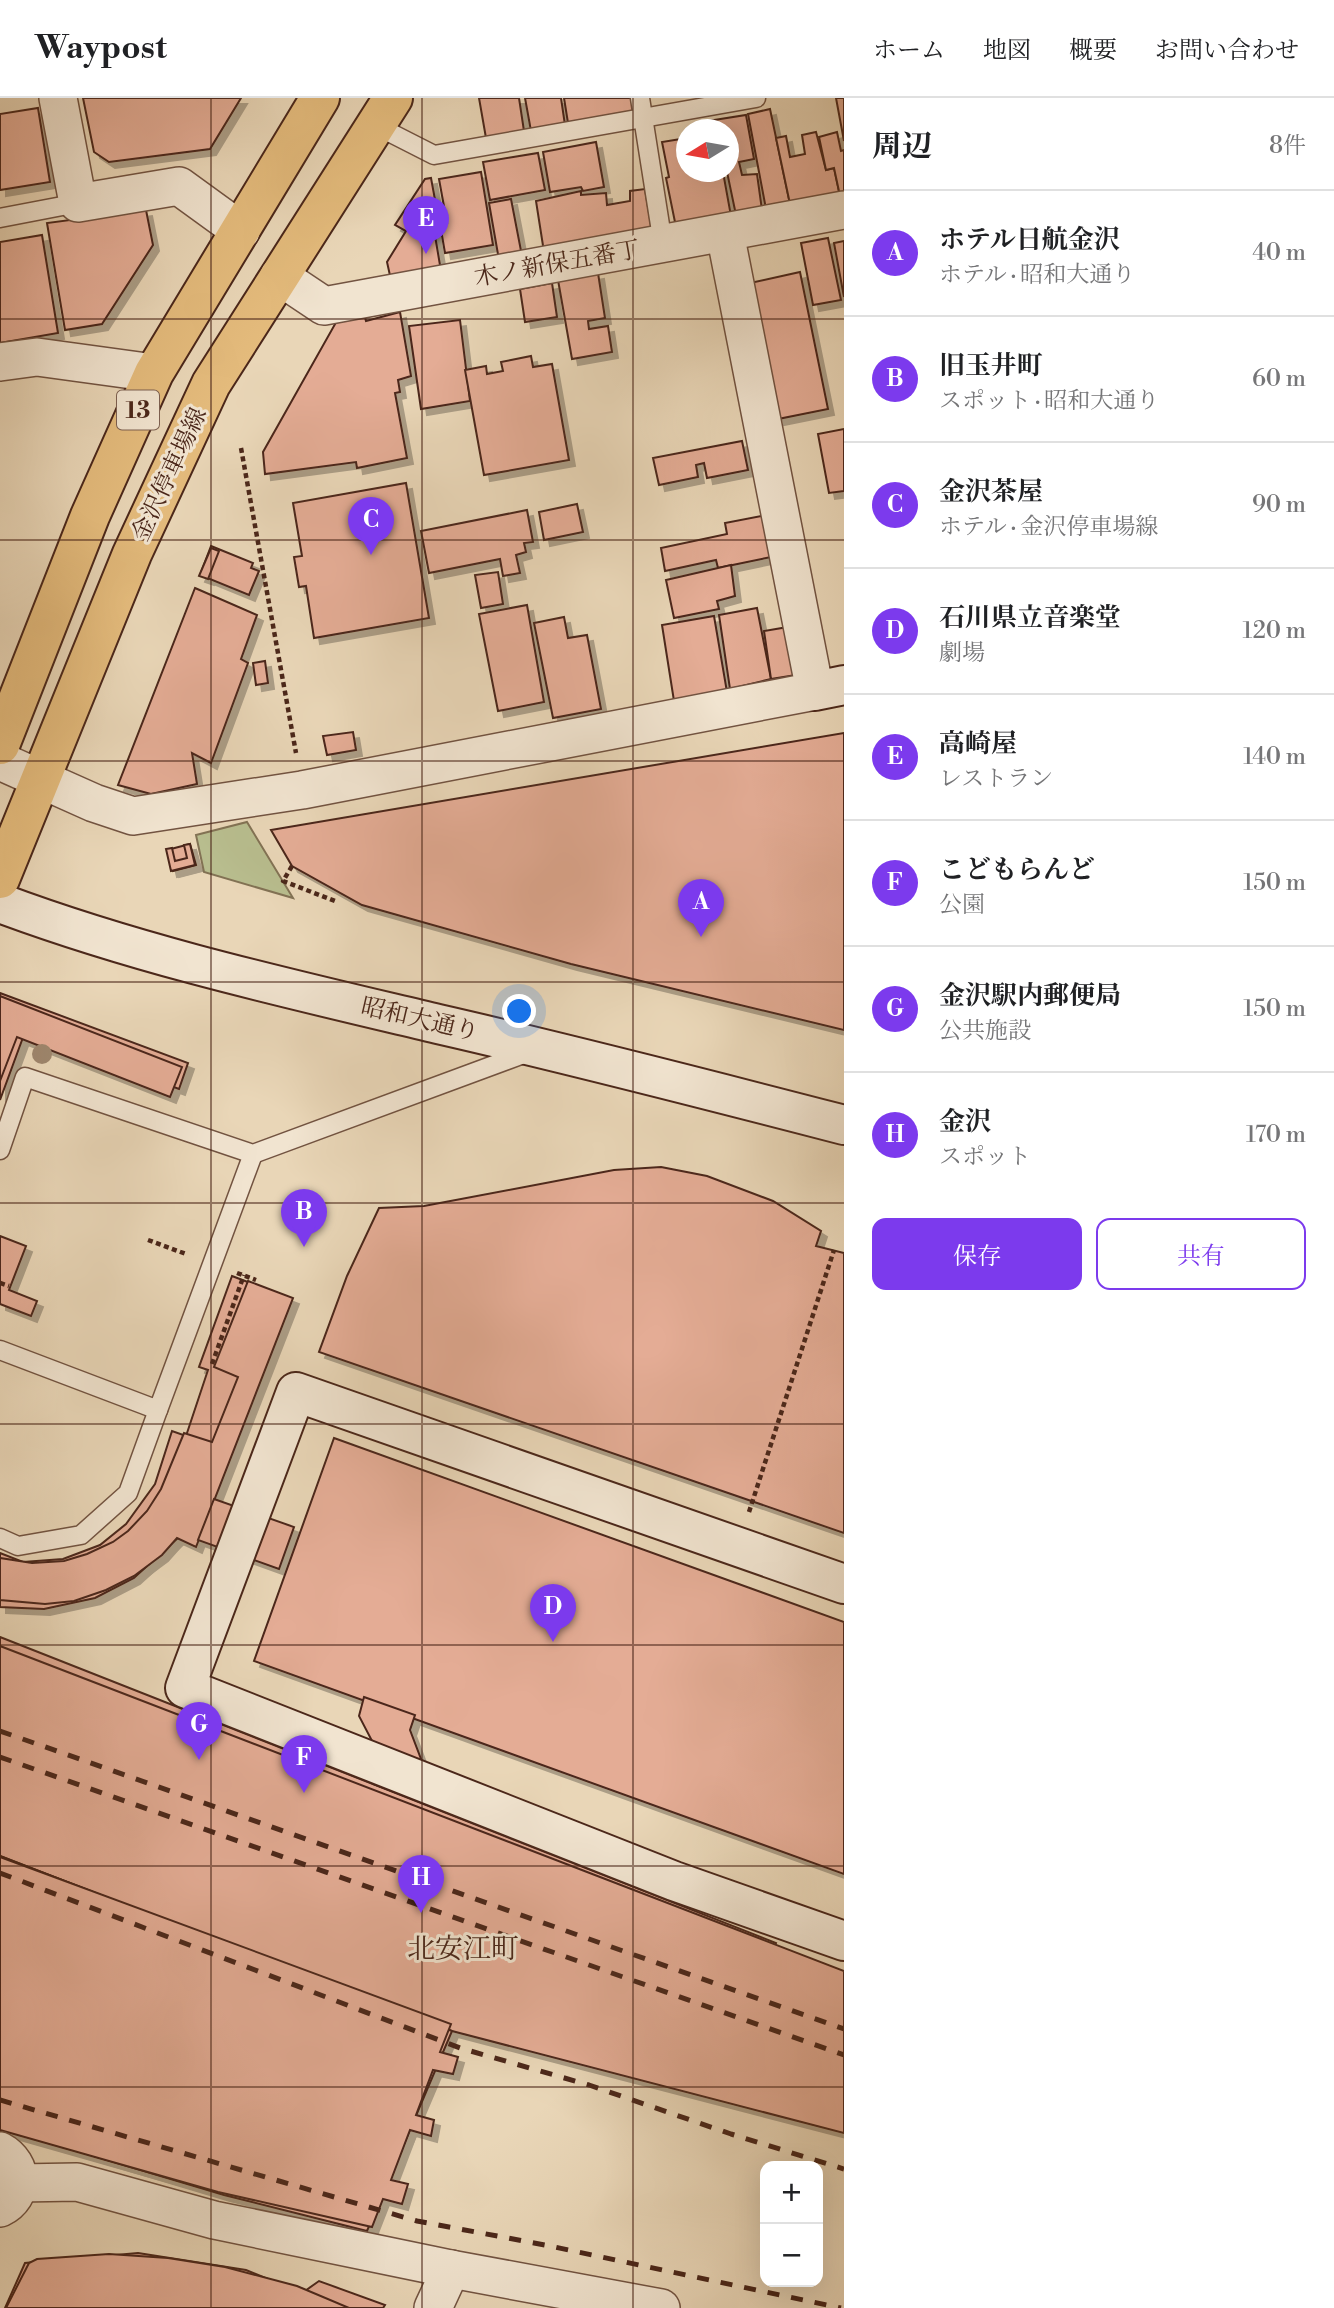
<!DOCTYPE html>
<html lang="ja">
<meta charset="utf-8">
<style>
body{margin:0;font-family:"Libre Bodoni","Noto Serif JP",serif;background:#f2f2f2;color:#202124}
.controls{position:absolute;right:21px;bottom:21px;display:grid;overflow:hidden;border-radius:14px;box-shadow:0 7px 28px #0002}
.controls button{width:63px;height:63px;display:grid;place-items:center;padding:0;border:0;border-bottom:2px solid #e0e0e0;background:#fff;color:#202124;font:35px sans-serif}
.compass{position:absolute;left:676px;top:21px;width:63px;height:63px;border-radius:50%;background:#fff;box-shadow:0 7px 28px #0002;rotate:259deg}
.you{position:absolute;left:520px;top:914px;width:24px;height:24px;margin:-18px;border:5px solid #fff;border-radius:50%;background:#1a73e8;box-shadow:0 0 0 10px #1a73e833}
.badge{display:grid;place-items:center;width:46px;height:46px;border-radius:50%;background:#7c3aed;color:#fff;font-size:23px;font-weight:700}
.pin{position:absolute;translate:-50% -58px;filter:drop-shadow(0 2px 4px #0008)}
.pin::after{content:'';position:absolute;top:37px;width:24px;height:21px;background:inherit;clip-path:polygon(0 0,100% 0,50% 100%)}
.list{margin:0;padding:0;list-style:none}
h2{display:flex;justify-content:space-between;align-items:center;height:91px;margin:0;padding:0 28px;font-size:30px}
h2 small{font-size:23px;font-weight:400;color:#757577}
.list li{display:grid;grid-template-columns:46px 1fr auto;gap:21px;align-items:center;box-sizing:border-box;height:126px;padding:0 28px;border-top:2px solid #e0e0e0}
.list b{display:block;font-size:26px;white-space:nowrap}
.list p{margin:0;font-size:23px;white-space:nowrap;color:#757577}
.list em{font-size:23px;font-style:normal;color:#757577}
.actions{display:flex;gap:14px;padding:21px 28px}
.actions a{flex:1;padding:16px 0;border:2px solid #7c3aed;border-radius:14px;text-align:center;font-size:24px;color:#7c3aed}
.actions .main{background:#7c3aed;color:#fff}
.map{position:relative;flex:none;width:844px;height:2210px;overflow:hidden}
header{display:flex;align-items:center;gap:42px;box-sizing:border-box;height:98px;padding:0 35px;background:#fff;border-bottom:2px solid #e0e0e0}
header strong{font-size:33px}
nav{display:flex;gap:38px;margin-inline-start:auto;font-size:24px}
main{display:flex}
aside{flex:1;background:#fff}
.map>svg:first-child{display:block}
</style>
<header>
<strong>Waypost</strong>
<nav><a>ホーム</a><a>地図</a><a>概要</a><a>お問い合わせ</a></nav>
</header>
<main>
<div class="map">
<svg width="844" height="2210" viewBox="0 0 844 2210">
<defs>
<filter id="shadow"><feDropShadow dx="6" dy="6" stdDeviation="0" flood-color="#0004"/></filter>
</defs>
<rect width="100%" height="100%" fill="#e9d6b7"/>
<filter id="stains"><feTurbulence type="fractalNoise" baseFrequency=".00286" numOctaves="4"/><feColorMatrix values="0 0 0 0 .2 0 0 0 0 .09 0 0 0 0 .02 0 0 0 .5 -.17"/></filter>
<radialGradient id="worn" r=".72"><stop offset=".6" stop-color="#630" stop-opacity="0"/><stop offset="1" stop-color="#630" stop-opacity=".3"/></radialGradient>
<!-- green -->
<polygon fill="#b8bd8e" stroke="#827254" stroke-width="2" points="247,724 293,800 204,774 196,737"/>
<!-- building -->
<g fill="#e4ac95" stroke="#4b271a" stroke-width="2" filter="url(#shadow)">
<polygon points="83,0 241,0 210,51 109,64 94,54"/>
<polygon points="479,0 519,0 524,33 486,40"/>
<polygon points="525,0 561,0 565,27 531,33"/>
<polygon points="564,0 633,0 635,15 568,25"/>
<polygon points="836,0 844,0 844,43"/>
<polygon points="38,10 50,84 0,92 0,16"/>
<polygon points="770,11 790,106 766,111 748,16"/>
<polygon points="746,17 754,61 739,64 742,77 757,76 762,112 736,117 727,74 729,32 696,32 695,25"/>
<polygon points="816,34 826,72 834,70 840,98 790,106 776,40 786,38 790,59 805,56 802,37"/>
<polygon points="837,34 841,53 844,52 844,97 840,98 834,70 826,72 819,39"/>
<polygon points="687,40 687,74 723,74 731,118 676,129 666,80 669,79 662,44"/>
<polygon points="596,44 604,89 583,93 581,89 550,94 543,54"/>
<polygon points="538,55 545,92 490,102 483,64"/>
<polygon points="481,74 493,147 445,155 440,126 447,125 439,81"/>
<polygon points="431,80 438,118 432,120 441,173 391,182 387,164 406,133 395,127 425,81"/>
<polygon points="645,91 652,133 544,154 536,103 581,93 581,97 606,95 607,107 630,103 630,93"/>
<polygon points="511,101 522,158 499,162 489,105"/>
<polygon points="146,112 153,147 102,226 65,232 47,125"/>
<polygon points="42,137 58,235 0,245 0,144"/>
<polygon points="828,140 841,202 813,207 801,145"/>
<polygon points="844,143 844,199 834,145"/>
<polygon points="800,174 828,311 778,321 750,185"/>
<polygon points="598,175 605,220 588,223 589,231 608,228 612,254 572,261 558,182"/>
<polygon points="552,185 557,219 525,224 520,191"/>
<polygon points="363,213 366,223 400,214 411,278 398,282 400,294 395,295 407,360 357,370 356,364 265,376 263,354 339,219"/>
<polygon points="460,222 470,303 421,311 409,228"/>
<polygon points="531,258 533,269 552,266 569,362 484,377 465,272 486,268 487,276 503,273 501,264"/>
<polygon points="844,331 844,393 829,395 818,336"/>
<polygon points="742,343 748,372 707,380 704,365 696,367 698,379 659,387 653,360"/>
<polygon points="406,385 429,520 314,540 306,488 299,489 294,459 302,458 293,405"/>
<polygon points="577,406 583,434 544,442 539,414"/>
<polygon points="527,412 533,444 524,445 526,454 516,457 520,475 503,478 500,461 429,475 421,433"/>
<polygon points="767,417 776,458 718,470 716,462 665,473 661,450 727,436 725,425"/>
<polygon points="211,448 253,465 251,470 259,473 249,497 200,477"/>
<polygon points="211,450 219,453 208,481 199,478"/>
<polygon points="731,467 735,498 717,503 719,511 674,520 666,482"/>
<polygon points="498,474 503,506 481,510 475,477"/>
<polygon points="195,490 257,517 241,561 248,565 211,665 192,655 197,686 151,696 118,687"/>
<polygon points="527,507 544,604 498,613 479,516"/>
<polygon points="757,510 771,581 730,591 719,517"/>
<polygon points="714,518 727,594 674,603 662,527"/>
<polygon points="564,519 568,540 587,537 601,611 553,620 534,525"/>
<polygon points="788,529 796,577 771,581 764,533"/>
<polygon points="265,563 268,585 256,587 253,565"/>
<polygon points="353,634 356,652 327,657 323,638"/>
<polygon points="844,635 844,932 571,866 362,807 292,768 271,732"/>
<polygon points="190,746 196,767 173,773 167,752"/>
<polygon points="190,746 195,767 171,773 166,751 172,750 175,763 187,760 184,747"/>
<polygon points="0,895 188,965 179,991 25,934 0,1002"/>
<polygon points="0,898 182,969 170,999 17,939 0,983"/>
<polygon points="661,1069 707,1078 773,1103 821,1133 816,1148 844,1155 844,1435 319,1254 347,1178 379,1110 424,1108 614,1072"/>
<polygon points="0,1138 26,1148 9,1192 37,1203 31,1218 0,1206"/>
<polygon points="232,1178 282,1197 207,1402 181,1437 134,1480 95,1500 44,1511 0,1509 0,1455 23,1464 63,1461 100,1447 126,1426 155,1386 172,1333 186,1338 208,1272 199,1269"/>
<polygon points="248,1183 293,1200 196,1449 177,1440 162,1457 134,1478 106,1492 74,1503 45,1506 0,1502 0,1460 32,1465 64,1463 87,1456 113,1444 128,1433 147,1413 161,1391 184,1335 212,1344 238,1279 214,1269"/>
<polygon points="334,1340 844,1524 844,1776 254,1563"/>
<polygon points="214,1401 294,1429 279,1471 198,1442"/>
<polygon points="0,1539 776,1845 719,1990 471,1919 381,1890 266,1852 0,1756"/>
<polygon points="0,1548 844,1873 844,2035 452,1933 0,1758"/>
<polygon points="364,1599 415,1617 410,1632 429,1682 421,1704 373,1686 382,1662 359,1618"/>
<polygon points="0,1758 452,1933 367,2133 224,2097 0,2030"/>
<polygon points="0,1759 451,1926 440,1954 458,1959 453,1976 433,1972 416,2017 434,2022 431,2038 410,2032 391,2082 408,2086 402,2106 383,2101 372,2129 218,2094 0,2032"/>
<polygon points="138,2155 246,2172 302,2195 319,2183 385,2207 383,2210 5,2210 25,2165"/>
<polygon points="109,2156 168,2160 225,2169 297,2188 349,2210 6,2210 29,2165 37,2161"/>
</g>
<g fill="none" stroke-linecap="round" stroke-linejoin="round">
<defs>
<g id="lane">
<polyline points="640,0 663,146"/>
<polyline points="377,28 434,57 756,0"/>
<polyline points="0,120 78,105"/>
<polyline points="0,1052 25,979 253,1056 529,954"/>
<polyline points="0,1252 158,1312 253,1056"/>
<polyline points="0,1440 18,1448 81,1437 128,1395 158,1312"/>
</g>
<g id="street">
<polyline points="58,0 78,105 179,88 241,133"/>
<polyline points="279,178 324,208 844,112"/>
<polyline points="0,264 37,259 154,275"/>
<polyline points="0,663 94,705 133,718 302,692 815,593 725,135"/>
<path d="M 0,2053 C 24,2066 25,2098 0,2110"/>
<polyline points="19,2085 77,2084 214,2122 451,2171 661,2210"/>
<polyline points="433,2210 451,2171"/>
</g>
<g id="secondary">
<polyline points="815,593 844,587"/>
<path d="M 0,805 C 142,858 291,891 438,926 C 574,957 709,992 844,1027"/>
<polyline points="844,1486 296,1294 185,1590 674,1783 844,1843"/>
</g>
<g id="primary">
<polyline points="0,647 90,418 154,275 320,0"/>
<polyline points="0,781 132,456 211,286 393,0"/>
</g>
</defs>
<!-- lane casing -->
<use href="#lane" stroke="#725341" stroke-width="21"/>
<!-- street casing -->
<use href="#street" stroke="#725341" stroke-width="40"/>
<!-- secondary casing -->
<use href="#secondary" stroke="#4b271a" stroke-width="42"/>
<!-- primary casing -->
<use href="#primary" stroke="#4b271a" stroke-width="42"/>
<!-- path -->
<g stroke="#4b271a" stroke-width="4.5" stroke-dasharray="5 3.5" stroke-linecap="butt">
<polyline points="241,350 296,655"/>
<polyline points="292,768 283,783 335,803"/>
<polyline points="148,1142 186,1156"/>
<polyline points="237,1175 256,1182"/>
<polyline points="0,1185 9,1188"/>
<polyline points="212,1266 244,1177"/>
<polyline points="749,1414 834,1152"/>
</g>
<!-- lane -->
<use href="#lane" stroke="#f1e4d0" stroke-width="18"/>
<!-- street -->
<use href="#street" stroke="#f1e4d0" stroke-width="37"/>
<!-- secondary -->
<use href="#secondary" stroke="#f1e4d0" stroke-width="38"/>
<!-- primary -->
<use href="#primary" stroke="#e4bb7c" stroke-width="38"/>
<!-- rail -->
<g stroke="#4b271a" stroke-width="5" stroke-dasharray="12 12" stroke-linecap="butt">
<polyline points="0,1633 844,1931"/>
<polyline points="0,1659 844,1957"/>
<polyline points="0,1775 460,1950 589,1987 731,2036 844,2071"/>
<polyline points="0,2002 417,2123 545,2147 841,2210"/>
</g>
</g>
<!-- trees -->
<circle fill="#9e866d" cx="42" cy="956" r="10"/>
<!-- grid -->
<path fill="none" stroke="#4b271a" stroke-width="2" stroke-opacity="0.55" d="M 211,0 L 211,2210M 422,0 L 422,2210M 633,0 L 633,2210M 0,221 L 844,221M 0,442 L 844,442M 0,663 L 844,663M 0,884 L 844,884M 0,1105 L 844,1105M 0,1326 L 844,1326M 0,1547 L 844,1547M 0,1768 L 844,1768M 0,1989 L 844,1989"/>
<g text-anchor="middle" stroke-width="6" stroke-linejoin="round" paint-order="stroke">
<!-- shield labels -->
<rect fill="#f1e4d0" stroke="#7d6051" stroke-width="2" x="117" y="292.5" width="42" height="39" rx="5"/>
<g font-size="23" font-weight="bold" fill="#4b271a">
<text x="138" y="320">13</text>
</g>
<!-- street labels -->
<g font-size="24" fill="#4b271a" stroke="#f1e4d0">
<text transform="translate(557 165) rotate(-10)" y="8">木ノ新保五番丁</text>
<text transform="translate(169 376) rotate(-65)" y="8">金沢停車場線</text>
<text transform="translate(420 921) rotate(13)" y="8">昭和大通り</text>
</g>
<!-- quarter labels -->
<g font-size="28" fill="#4b271a" stroke="#f1e4d0">
<text x="463" y="1860">北安江町</text>
</g>
</g>
<rect width="100%" height="100%" filter="url(#stains)"/>
<rect width="100%" height="100%" fill="url(#worn)"/>
</svg>
<div class="controls">
<button>+</button>
<button>−</button>
</div>
<svg class="compass" viewBox="-18 -18 36 36"><path d="M0-13l5 13h-10z" fill="#e53935"/><path d="M0 13l5-13h-10z" fill="#757577"/></svg>
<div class="you"></div>
<div class="pin badge" style="left:701px;top:839px">A</div>
<div class="pin badge" style="left:304px;top:1149px">B</div>
<div class="pin badge" style="left:371px;top:457px">C</div>
<div class="pin badge" style="left:553px;top:1544px">D</div>
<div class="pin badge" style="left:426px;top:156px">E</div>
<div class="pin badge" style="left:304px;top:1695px">F</div>
<div class="pin badge" style="left:199px;top:1662px">G</div>
<div class="pin badge" style="left:421px;top:1815px">H</div>
</div>
<aside>
<h2>周辺<small>8件</small></h2>
<ul class="list">
<li><span class="badge">A</span><div><b>ホテル日航金沢</b><p>ホテル · 昭和大通り</p></div><em>40 m</em></li>
<li><span class="badge">B</span><div><b>旧玉井町</b><p>スポット · 昭和大通り</p></div><em>60 m</em></li>
<li><span class="badge">C</span><div><b>金沢茶屋</b><p>ホテル · 金沢停車場線</p></div><em>90 m</em></li>
<li><span class="badge">D</span><div><b>石川県立音楽堂</b><p>劇場</p></div><em>120 m</em></li>
<li><span class="badge">E</span><div><b>高崎屋</b><p>レストラン</p></div><em>140 m</em></li>
<li><span class="badge">F</span><div><b>こどもらんど</b><p>公園</p></div><em>150 m</em></li>
<li><span class="badge">G</span><div><b>金沢駅内郵便局</b><p>公共施設</p></div><em>150 m</em></li>
<li><span class="badge">H</span><div><b>金沢</b><p>スポット</p></div><em>170 m</em></li>
</ul>
<div class="actions"><a class="main">保存</a><a>共有</a></div>
</aside>
</main>
